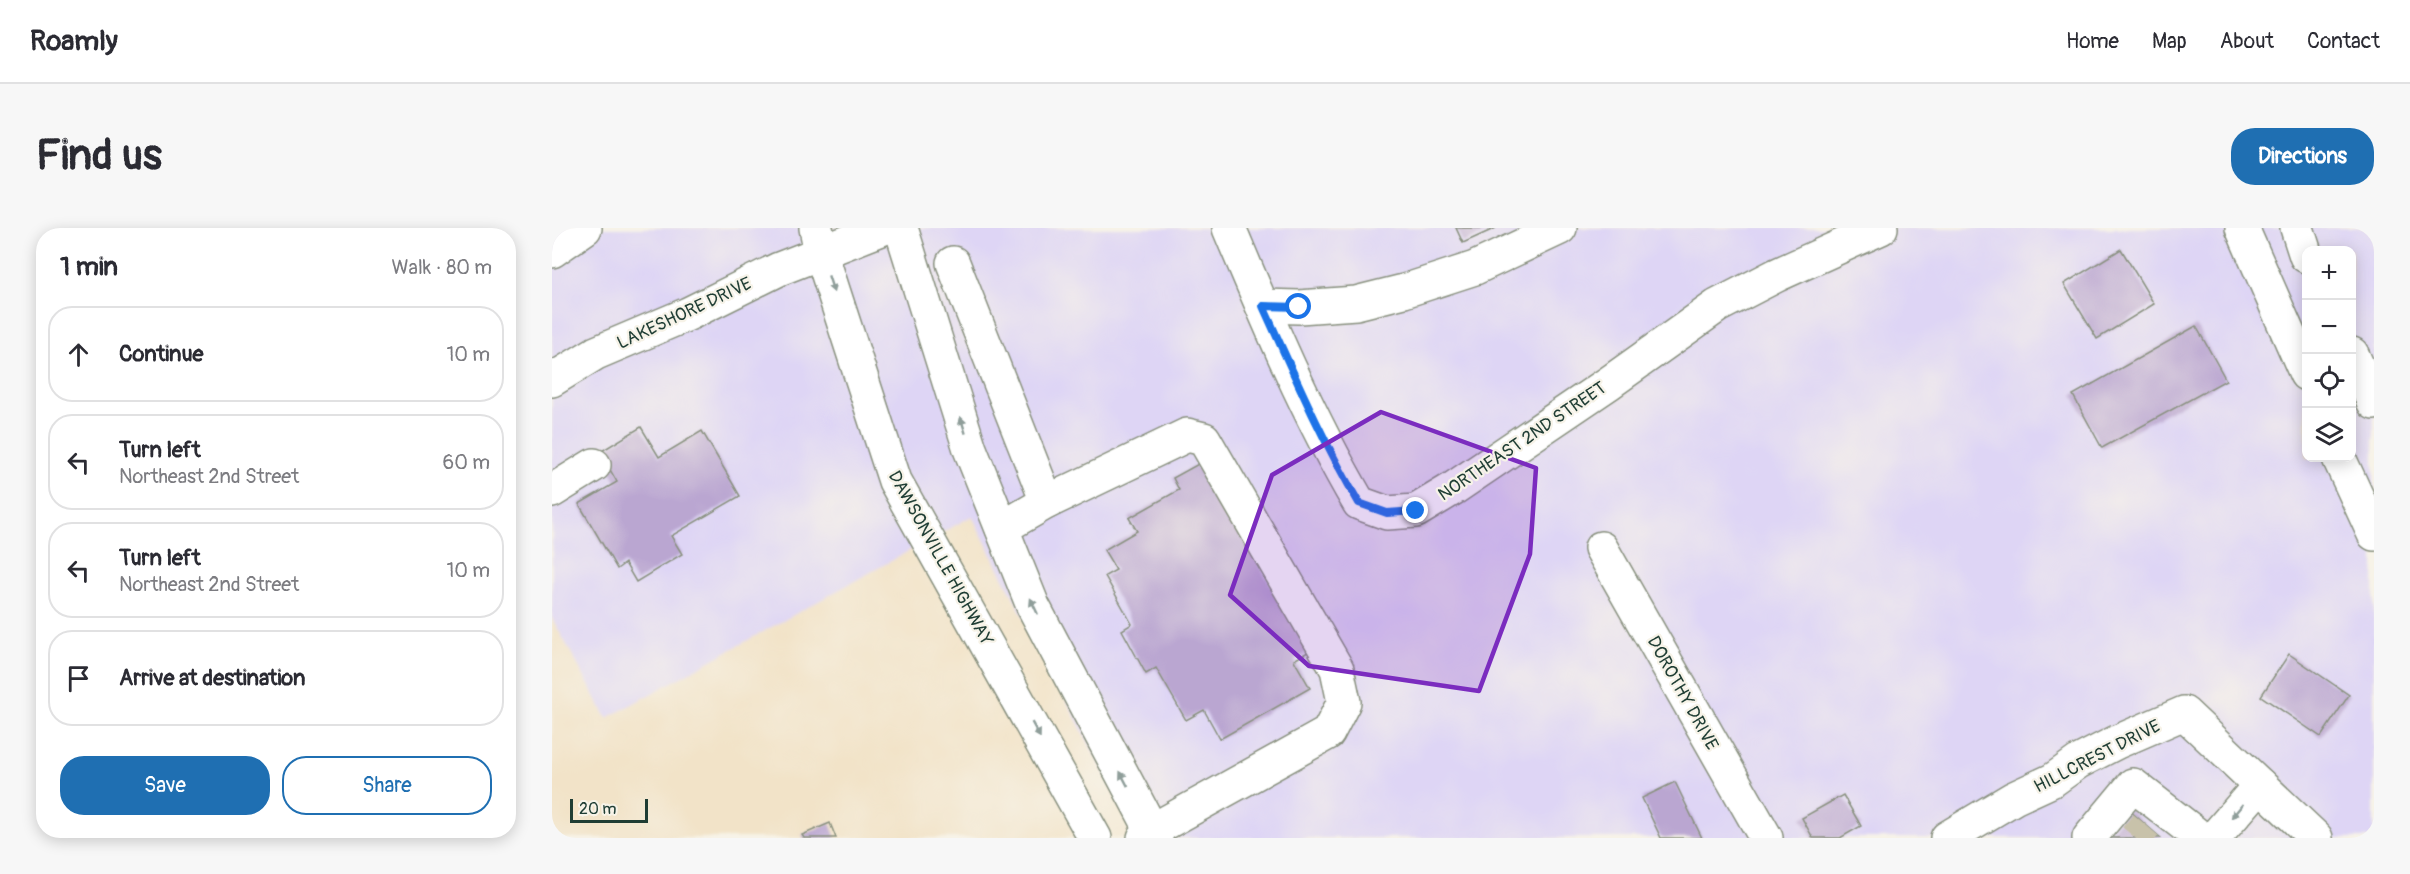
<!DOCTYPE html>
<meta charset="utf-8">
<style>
body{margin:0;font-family:Pangolin,sans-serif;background:#f7f7f7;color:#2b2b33}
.controls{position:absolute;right:18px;top:18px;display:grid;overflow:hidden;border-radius:12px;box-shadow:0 3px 15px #0003}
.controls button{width:54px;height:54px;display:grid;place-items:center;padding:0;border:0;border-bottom:2px solid #e1e1e2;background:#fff;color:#2b2b33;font:30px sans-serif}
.scale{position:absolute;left:18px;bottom:15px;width:78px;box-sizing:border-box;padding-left:6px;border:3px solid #1f3d34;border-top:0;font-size:16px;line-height:21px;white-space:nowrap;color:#1f3d34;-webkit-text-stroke:4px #f7f3e8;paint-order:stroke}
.stop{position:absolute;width:18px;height:18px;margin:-14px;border:4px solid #1a73e8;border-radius:50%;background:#fff}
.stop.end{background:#1a73e8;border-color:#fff;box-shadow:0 2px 6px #0008}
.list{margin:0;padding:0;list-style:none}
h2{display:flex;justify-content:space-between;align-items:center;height:78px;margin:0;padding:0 24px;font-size:26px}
h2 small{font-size:20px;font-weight:400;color:#7c7c81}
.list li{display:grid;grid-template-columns:39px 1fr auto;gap:18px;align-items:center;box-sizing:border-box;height:96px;margin:0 12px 12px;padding:0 12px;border:2px solid #e1e1e2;border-radius:24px}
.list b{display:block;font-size:22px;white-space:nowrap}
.list p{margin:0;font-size:20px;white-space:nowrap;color:#7c7c81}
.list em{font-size:20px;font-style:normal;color:#7c7c81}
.actions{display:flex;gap:12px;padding:18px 24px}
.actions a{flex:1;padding:14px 0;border:2px solid #1f6fb2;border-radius:24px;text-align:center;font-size:21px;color:#1f6fb2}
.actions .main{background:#1f6fb2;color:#fff}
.icon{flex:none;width:33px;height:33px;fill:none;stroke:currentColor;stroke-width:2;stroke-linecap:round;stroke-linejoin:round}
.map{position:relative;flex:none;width:1822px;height:610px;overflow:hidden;border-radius:24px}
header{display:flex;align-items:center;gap:36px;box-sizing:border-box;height:84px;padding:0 30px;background:#fff;border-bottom:2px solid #e1e1e2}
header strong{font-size:28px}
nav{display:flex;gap:33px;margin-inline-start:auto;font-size:21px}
.intro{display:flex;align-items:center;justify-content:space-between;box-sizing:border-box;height:144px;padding:0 36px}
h1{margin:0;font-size:42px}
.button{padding:15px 27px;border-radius:24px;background:#1f6fb2;color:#fff;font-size:21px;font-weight:700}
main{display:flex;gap:36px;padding:0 36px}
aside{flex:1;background:#fff;border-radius:24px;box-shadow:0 3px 15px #0003}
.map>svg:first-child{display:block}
</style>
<header>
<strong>Roamly</strong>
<nav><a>Home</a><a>Map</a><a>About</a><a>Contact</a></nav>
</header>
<div class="intro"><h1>Find us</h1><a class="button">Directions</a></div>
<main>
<aside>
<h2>1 min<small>Walk · 80 m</small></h2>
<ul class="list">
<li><svg class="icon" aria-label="ahead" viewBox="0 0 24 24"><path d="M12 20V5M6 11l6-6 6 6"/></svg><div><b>Continue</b></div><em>10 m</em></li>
<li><svg class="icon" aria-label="left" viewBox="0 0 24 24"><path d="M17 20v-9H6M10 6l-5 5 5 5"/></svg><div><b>Turn left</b><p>Northeast 2nd Street</p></div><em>60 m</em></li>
<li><svg class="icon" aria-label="left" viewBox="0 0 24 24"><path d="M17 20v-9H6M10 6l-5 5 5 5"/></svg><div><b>Turn left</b><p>Northeast 2nd Street</p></div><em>10 m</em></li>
<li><svg class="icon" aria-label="arrive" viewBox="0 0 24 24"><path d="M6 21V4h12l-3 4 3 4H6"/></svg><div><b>Arrive at destination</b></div></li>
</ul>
<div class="actions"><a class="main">Save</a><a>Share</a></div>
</aside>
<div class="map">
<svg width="1822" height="610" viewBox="0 0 1822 610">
<rect width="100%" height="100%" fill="#f7f3e8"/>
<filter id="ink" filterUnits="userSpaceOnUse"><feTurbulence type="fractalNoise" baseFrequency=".0167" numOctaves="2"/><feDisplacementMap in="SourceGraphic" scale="12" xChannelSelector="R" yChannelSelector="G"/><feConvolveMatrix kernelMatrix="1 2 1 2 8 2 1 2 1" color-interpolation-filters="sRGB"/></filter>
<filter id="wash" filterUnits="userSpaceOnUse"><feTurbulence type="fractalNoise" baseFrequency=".008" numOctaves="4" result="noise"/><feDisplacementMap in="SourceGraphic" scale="24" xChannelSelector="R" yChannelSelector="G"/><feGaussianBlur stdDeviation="1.35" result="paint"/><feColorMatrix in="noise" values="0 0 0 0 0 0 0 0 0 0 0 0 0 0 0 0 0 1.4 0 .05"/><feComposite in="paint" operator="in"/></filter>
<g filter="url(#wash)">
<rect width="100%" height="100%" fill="#f2e3c8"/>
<!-- built -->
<path fill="#ded5f5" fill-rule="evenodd" d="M 0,0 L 1822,0 L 1822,610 L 585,610 L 420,288 L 55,490 L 0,390 ZM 1754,22 L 1800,22 L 1800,230 L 1754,230 Z"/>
<g id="blocks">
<!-- building -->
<g fill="#baa6d1">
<polygon points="904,0 944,0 911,15"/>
<polygon points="1569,21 1602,76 1545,111 1512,56"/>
<polygon points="1644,98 1674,152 1550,220 1521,167"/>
<polygon points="89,199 107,229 150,203 188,268 119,308 130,326 84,354 73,335 65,341 27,276 65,254 48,224"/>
<polygon points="650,234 756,424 742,432 758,460 668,511 652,482 634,492 604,440 594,446 570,402 580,396 553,348 564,342 552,322 585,303 577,290 627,262 621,250"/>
<polygon points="1737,426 1797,467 1769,509 1709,468"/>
<polygon points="1123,554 1150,610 1109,610 1090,570"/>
<polygon points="1291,567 1309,598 1288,610 1261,610 1250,590"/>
<polygon points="1577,582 1594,597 1609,610 1553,610"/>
<polygon points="278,595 284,610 252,610 250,607"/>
</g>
</g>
</g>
<g filter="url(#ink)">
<use href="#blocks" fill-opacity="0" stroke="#88907e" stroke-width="1.5"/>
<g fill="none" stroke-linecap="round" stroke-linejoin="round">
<!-- minor-tunnel -->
<polyline stroke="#c8c2aa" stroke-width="33" stroke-dasharray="33 16" stroke-linecap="butt" points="1583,610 1594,597"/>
<defs>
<g id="minor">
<path d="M 677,0 C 716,93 756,188 807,275 L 835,285 L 864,283 L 902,260 L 1057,155 L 1165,78 L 1225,47 L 1329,0"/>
<polyline points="1690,0 1754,146"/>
<polyline points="1745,0 1754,28"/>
<polyline points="0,23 33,0"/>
<polyline points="401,35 495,274 450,300"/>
<polyline points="711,78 747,79 804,75 852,63 923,40 1008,0"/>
<polyline points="1800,126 1822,175"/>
<polyline points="0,152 44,125 136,86 227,41 332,0"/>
<polyline points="1787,230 1822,306"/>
<polyline points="0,263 42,237"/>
<polyline points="495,274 635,207 652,211 785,441 792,474 776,505 599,603 592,610"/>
<polyline points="1049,320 1214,610"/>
<polyline points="1395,610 1462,570 1501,552 1526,534 1565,514 1632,485 1764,610"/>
<polyline points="1537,610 1581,557 1649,610"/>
<polyline points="1662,610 1708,557"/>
</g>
<g id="major">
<polyline points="264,0 269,25 343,253 543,610"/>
<polyline points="349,0 418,221 481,378 604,610"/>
</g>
</defs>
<!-- minor casing -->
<use href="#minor" stroke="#88907e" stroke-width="36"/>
<!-- major casing -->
<use href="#major" stroke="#88907e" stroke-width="36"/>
<!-- minor -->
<use href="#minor" stroke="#fff" stroke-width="33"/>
<!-- major -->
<use href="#major" stroke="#fff" stroke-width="33"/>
</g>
<!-- one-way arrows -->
<defs><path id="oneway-solid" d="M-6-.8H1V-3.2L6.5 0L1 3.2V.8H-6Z" transform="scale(1.5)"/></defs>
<g fill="#8f9e9a">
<use href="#oneway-solid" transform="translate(279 56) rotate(72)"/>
<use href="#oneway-solid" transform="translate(411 197) rotate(-107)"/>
<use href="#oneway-solid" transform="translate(482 378) rotate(-115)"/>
<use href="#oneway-solid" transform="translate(484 502) rotate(61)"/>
<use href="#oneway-solid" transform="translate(572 551) rotate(-118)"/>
<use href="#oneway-solid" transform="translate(1685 583) rotate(130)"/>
</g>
</g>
<g fill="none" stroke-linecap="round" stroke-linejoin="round" filter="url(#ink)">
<!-- route -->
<path stroke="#1a73e8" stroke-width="8" d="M 747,79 L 711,78 C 741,144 770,212 807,275 L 835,285 L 864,283"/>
</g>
<!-- marked area -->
<path fill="#7b2cbf" fill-opacity="0.2" stroke="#7b2cbf" stroke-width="4.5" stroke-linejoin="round" d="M 829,184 L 984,240 L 978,326 L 927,463 L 757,438 L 678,367 L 720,247 Z"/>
<g text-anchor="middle" stroke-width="4.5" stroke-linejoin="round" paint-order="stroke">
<!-- street labels -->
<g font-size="18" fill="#1f3d34" stroke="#f7f3e8">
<text transform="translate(132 85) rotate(-25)" y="6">LAKESHORE DRIVE</text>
<text transform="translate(970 213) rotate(-34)" y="6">NORTHEAST 2ND STREET</text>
<text transform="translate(389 330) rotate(61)" y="6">DAWSONVILLE HIGHWAY</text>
<text transform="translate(1131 465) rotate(61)" y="6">DOROTHY DRIVE</text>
<text transform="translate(1545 528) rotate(-27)" y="6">HILLCREST DRIVE</text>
</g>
</g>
</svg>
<div class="controls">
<button>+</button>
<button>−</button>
<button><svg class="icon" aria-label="locate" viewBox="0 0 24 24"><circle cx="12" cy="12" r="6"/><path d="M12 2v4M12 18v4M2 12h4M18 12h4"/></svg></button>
<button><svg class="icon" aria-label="layers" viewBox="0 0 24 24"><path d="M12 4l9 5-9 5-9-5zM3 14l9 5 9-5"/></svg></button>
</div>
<div class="scale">20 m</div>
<div class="stop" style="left:747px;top:79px"></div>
<div class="stop end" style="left:864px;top:283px"></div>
</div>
</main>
